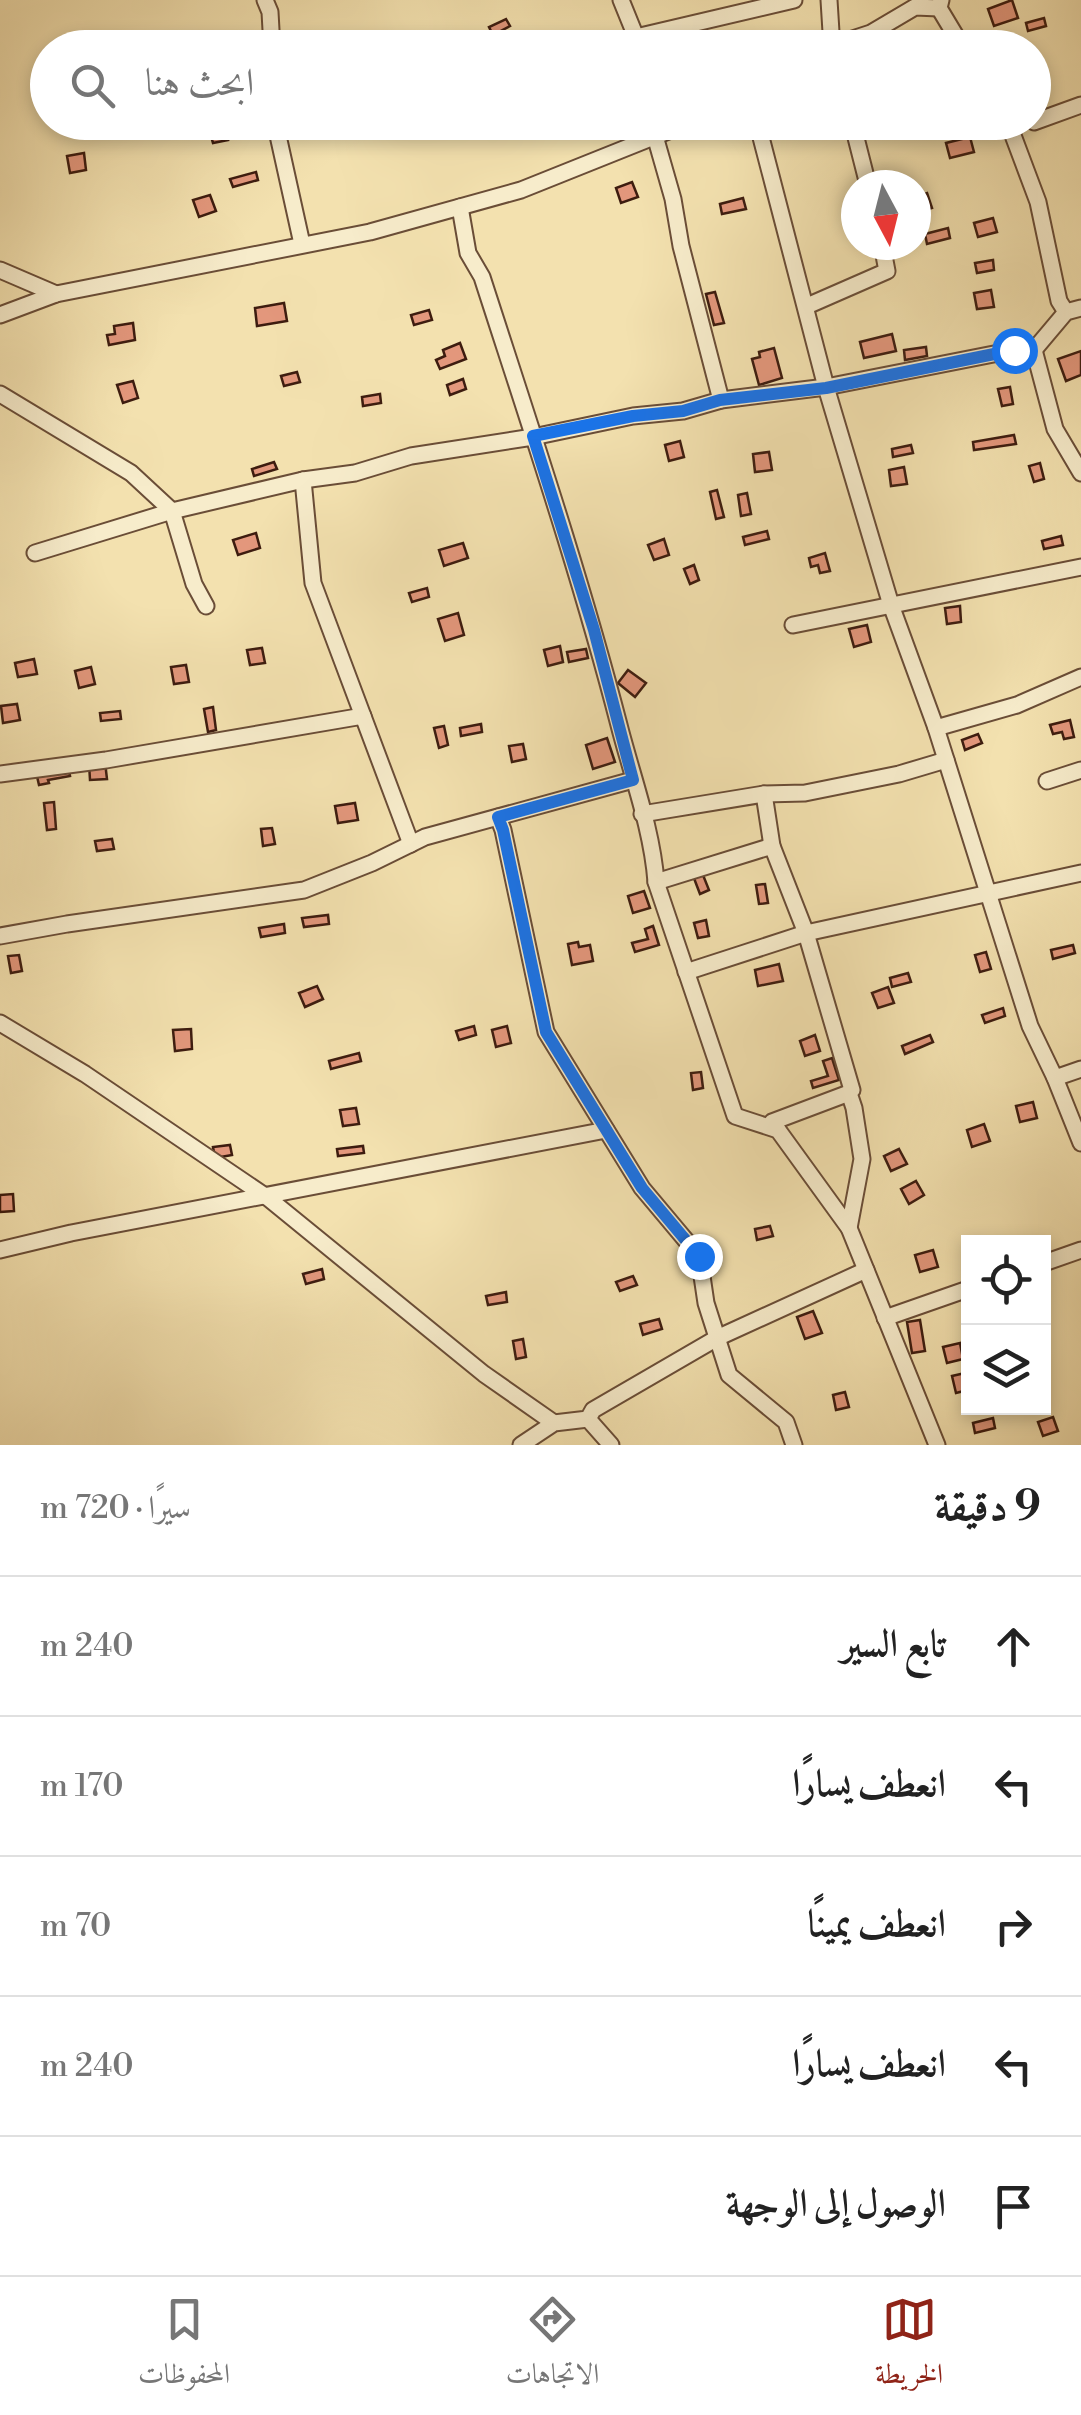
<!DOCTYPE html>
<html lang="ar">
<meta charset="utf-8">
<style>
body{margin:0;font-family:"Libre Bodoni",Amiri,serif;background:#f6f6f6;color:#222;direction:rtl}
.controls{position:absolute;right:30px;bottom:30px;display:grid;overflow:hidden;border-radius:0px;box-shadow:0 5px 15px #0003}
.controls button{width:90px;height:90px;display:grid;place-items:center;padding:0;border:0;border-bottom:2px solid #e0e0e0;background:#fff;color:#222;font:50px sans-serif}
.compass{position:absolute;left:841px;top:170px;width:90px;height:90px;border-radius:50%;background:#fff;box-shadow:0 5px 15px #0003;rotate:173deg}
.stop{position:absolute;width:30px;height:30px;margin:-22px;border:8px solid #1a73e8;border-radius:50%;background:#fff}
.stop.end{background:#1a73e8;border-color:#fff;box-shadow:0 2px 10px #0008}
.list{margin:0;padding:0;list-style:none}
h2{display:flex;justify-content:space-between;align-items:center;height:130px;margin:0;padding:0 40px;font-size:42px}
h2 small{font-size:32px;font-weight:400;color:#767676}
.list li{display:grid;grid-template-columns:65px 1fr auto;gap:30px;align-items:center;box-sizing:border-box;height:140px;padding:0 40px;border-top:2px solid #e0e0e0}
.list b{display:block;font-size:38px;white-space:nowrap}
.list em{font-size:32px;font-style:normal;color:#767676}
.icon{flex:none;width:55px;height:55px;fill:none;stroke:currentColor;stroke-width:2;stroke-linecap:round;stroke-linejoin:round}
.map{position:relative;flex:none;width:1081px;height:1445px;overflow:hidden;direction:ltr}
.search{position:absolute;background:#fff;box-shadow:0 5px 15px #0003;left:30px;right:30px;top:30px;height:110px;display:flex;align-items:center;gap:25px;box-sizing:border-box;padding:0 35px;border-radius:55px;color:#767676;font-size:38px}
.sheet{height:830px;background:#fff}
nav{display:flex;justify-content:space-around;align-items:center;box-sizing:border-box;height:140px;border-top:2px solid #e0e0e0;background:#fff;font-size:28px;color:#767676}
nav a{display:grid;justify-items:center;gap:5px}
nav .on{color:#8f2418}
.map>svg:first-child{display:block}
</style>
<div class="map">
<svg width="1081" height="1445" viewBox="0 0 1081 1445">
<rect width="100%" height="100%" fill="#f3e1af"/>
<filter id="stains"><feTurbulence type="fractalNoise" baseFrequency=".002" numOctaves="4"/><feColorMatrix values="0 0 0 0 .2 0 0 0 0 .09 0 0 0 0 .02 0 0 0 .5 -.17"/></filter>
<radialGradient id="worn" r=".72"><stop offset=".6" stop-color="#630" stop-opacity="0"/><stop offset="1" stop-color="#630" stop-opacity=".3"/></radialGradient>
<!-- building -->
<g fill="#e3977c" stroke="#3d1c0f" stroke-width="2.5">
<polygon points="1012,0 1018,18 994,26 988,9"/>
<polygon points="1044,18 1046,26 1028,31 1026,23"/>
<polygon points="506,19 510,26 493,35 489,27"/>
<polygon points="196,34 198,48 170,48 169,38"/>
<polygon points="224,123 228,140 213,143 208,126"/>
<polygon points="970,137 974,152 950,158 946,143"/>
<polygon points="84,153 86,170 70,173 67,156"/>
<polygon points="256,172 258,180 233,187 230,179"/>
<polygon points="632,182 638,197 621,203 616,188"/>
<polygon points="927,193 932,208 916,213 916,197"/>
<polygon points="210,195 216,211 199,217 193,200"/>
<polygon points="743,198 746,209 722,214 720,204"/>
<polygon points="993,218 997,232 978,237 974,223"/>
<polygon points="948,228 950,238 927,244 925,234"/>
<polygon points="993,260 994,270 977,273 975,263"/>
<polygon points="991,290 994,307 977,309 974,293"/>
<polygon points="715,292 724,323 714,325 706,294"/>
<polygon points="284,303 287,321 257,326 255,308"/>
<polygon points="429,310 432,320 414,325 411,315"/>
<polygon points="133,323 135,340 109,345 107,335 115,334 114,326"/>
<polygon points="892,334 896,351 864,358 860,342"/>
<polygon points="460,343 466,359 440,369 436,360 445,356 443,350"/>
<polygon points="926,347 927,356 905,360 904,350"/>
<polygon points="774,348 782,378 759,385 752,359 760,357 759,352"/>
<polygon points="1081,351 1081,375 1066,381 1058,359"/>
<polygon points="297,372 300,382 284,386 281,376"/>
<polygon points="463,379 466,389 450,395 447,385"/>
<polygon points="133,381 138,398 123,403 117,385"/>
<polygon points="1010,387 1013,404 1002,406 998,389"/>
<polygon points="380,394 381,403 363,406 362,397"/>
<polygon points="1014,435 1016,444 974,450 973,442"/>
<polygon points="680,441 684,457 669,461 665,445"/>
<polygon points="911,445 913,453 893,457 892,449"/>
<polygon points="769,452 772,470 755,472 753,454"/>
<polygon points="274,462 277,469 254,476 252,469"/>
<polygon points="1040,463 1044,479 1034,482 1029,466"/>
<polygon points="904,467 907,484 891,486 889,470"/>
<polygon points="717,490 724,517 716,519 710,492"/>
<polygon points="747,493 751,514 741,516 738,495"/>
<polygon points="767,531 769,539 745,545 743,537"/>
<polygon points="256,533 260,548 238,555 233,540"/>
<polygon points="1061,536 1063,545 1044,549 1042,541"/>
<polygon points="664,539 669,555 654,560 648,545"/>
<polygon points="463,543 468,558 444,566 439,550"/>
<polygon points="825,553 830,571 820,573 818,565 811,567 809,558"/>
<polygon points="694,565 699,580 690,584 684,569"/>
<polygon points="427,588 429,597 412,602 409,593"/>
<polygon points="960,606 961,622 947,624 945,608"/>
<polygon points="458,613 464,635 445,641 438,619"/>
<polygon points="867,625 871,642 854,647 849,629"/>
<polygon points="560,646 563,662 548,666 544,650"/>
<polygon points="262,648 265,663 250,665 247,650"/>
<polygon points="586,649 588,658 569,662 567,652"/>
<polygon points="34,659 37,674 18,677 15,663"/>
<polygon points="186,665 189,682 174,684 171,667"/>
<polygon points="91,667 95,684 79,688 75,671"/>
<polygon points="628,670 646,683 635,697 618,683"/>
<polygon points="17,704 20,720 3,723 1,706"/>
<polygon points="213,707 216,730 208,732 204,709"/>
<polygon points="120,711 121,719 101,721 100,713"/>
<polygon points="1070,720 1074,737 1064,739 1062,732 1053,734 1050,725"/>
<polygon points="481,724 482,732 461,736 460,728"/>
<polygon points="444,726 448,745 439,748 434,728"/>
<polygon points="978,734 982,743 965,750 962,740"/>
<polygon points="607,738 615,762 593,769 586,745"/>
<polygon points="523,744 526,759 512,762 509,746"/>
<polygon points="105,762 107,779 90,780 89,763"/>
<polygon points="68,766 70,776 48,780 49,783 39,785 36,772"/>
<polygon points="54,802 56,829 47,830 44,803"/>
<polygon points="355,803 358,820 338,823 335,806"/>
<polygon points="272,828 275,844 263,846 261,829"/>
<polygon points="112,839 114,849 97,851 95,841"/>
<polygon points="701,870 709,890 700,894 692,873"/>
<polygon points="765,884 768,903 759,904 756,885"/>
<polygon points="644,891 650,908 633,913 628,896"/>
<polygon points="328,915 329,924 304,927 302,918"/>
<polygon points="706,920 709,936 698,938 694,923"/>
<polygon points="284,924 285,933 261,937 259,928"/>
<polygon points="653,926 659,945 635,952 632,943 648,939 645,929"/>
<polygon points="578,942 579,947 590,945 593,961 572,965 568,944"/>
<polygon points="1073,945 1075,953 1053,959 1051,950"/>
<polygon points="986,952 991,969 980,972 975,955"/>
<polygon points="19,955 22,971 11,973 8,956"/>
<polygon points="779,964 783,981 758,986 755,970"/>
<polygon points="908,973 911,982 892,987 890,978"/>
<polygon points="317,986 323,999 305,1007 299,993"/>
<polygon points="888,987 894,1003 878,1008 872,993"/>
<polygon points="1003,1008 1005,1016 985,1023 982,1015"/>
<polygon points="474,1026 476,1035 459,1040 456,1031"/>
<polygon points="507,1026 511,1043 496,1047 492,1030"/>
<polygon points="191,1029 192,1049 175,1051 173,1030"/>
<polygon points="815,1035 820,1051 805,1056 800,1041"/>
<polygon points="930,1035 933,1042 905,1054 902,1046"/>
<polygon points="359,1053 361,1061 331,1069 329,1061"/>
<polygon points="832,1058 839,1080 813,1088 811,1081 828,1076 823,1061"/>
<polygon points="701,1072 703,1088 693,1090 691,1073"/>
<polygon points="1033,1102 1037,1118 1020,1122 1016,1106"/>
<polygon points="356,1108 359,1124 343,1126 340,1110"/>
<polygon points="984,1124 990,1141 972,1147 967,1130"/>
<polygon points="230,1145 232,1155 215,1158 213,1147"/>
<polygon points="363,1146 364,1153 338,1156 337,1149"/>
<polygon points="899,1149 907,1164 891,1171 884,1156"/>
<polygon points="916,1181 924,1195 909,1204 901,1189"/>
<polygon points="13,1194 14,1211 0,1212 0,1195"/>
<polygon points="770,1226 773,1236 757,1240 755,1229"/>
<polygon points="933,1250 938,1267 920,1272 915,1255"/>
<polygon points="322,1269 324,1279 306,1284 303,1274"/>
<polygon points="633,1276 637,1285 620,1291 616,1282"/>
<polygon points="506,1292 507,1302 488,1305 486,1296"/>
<polygon points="813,1311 822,1333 805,1339 797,1317"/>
<polygon points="659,1319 662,1329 643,1335 640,1324"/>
<polygon points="920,1320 925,1351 912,1353 907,1322"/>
<polygon points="523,1339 526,1357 516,1359 513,1341"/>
<polygon points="960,1343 963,1359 947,1363 943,1347"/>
<polygon points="965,1373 968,1390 956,1393 952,1376"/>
<polygon points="845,1392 849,1407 836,1410 833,1395"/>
<polygon points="1053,1417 1058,1431 1043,1436 1038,1422"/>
<polygon points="993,1418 995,1428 975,1433 973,1423"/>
</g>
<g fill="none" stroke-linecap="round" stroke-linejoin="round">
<defs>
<g id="minor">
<polyline points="265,0 270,12 272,48"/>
<polyline points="621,0 636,37 637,48"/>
<polyline points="829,0 832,48"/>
<polyline points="941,0 939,8 963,48"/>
<polyline points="636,37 794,0"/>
<polyline points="825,48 871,33 915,7 939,8"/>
<polyline points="275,122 302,244"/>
<polyline points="651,122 673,199 681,246 721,400"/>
<polyline points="757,122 826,387 891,605 936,728 1030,1026 1055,1078 1081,1143"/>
<polyline points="852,122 868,185"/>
<polyline points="1008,122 1038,202 1059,301 1066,312"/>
<polyline points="1034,122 1081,105"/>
<path d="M 460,207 L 468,253 L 482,277 C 530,426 580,574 619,725 C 632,776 652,829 656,882 L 735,1116 L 778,1130 L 849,1228 L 937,1445"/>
<polyline points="0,270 56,294"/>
<polyline points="807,306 887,271 882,245"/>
<polyline points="0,315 56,294 370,232 521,190 691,122"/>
<polyline points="1034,350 1055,429 1081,473"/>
<polyline points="0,394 131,473 172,511 194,584 206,606"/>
<polyline points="303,480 313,583 411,844"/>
<polyline points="35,553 172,511 303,480 355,473 411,456 533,437 633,416 683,411 721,400 826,387 1014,350 1034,350 1066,312 1081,308"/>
<polyline points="793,625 1081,567"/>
<polyline points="936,728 1017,705 1081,677"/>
<polyline points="0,774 106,760 363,716"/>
<polyline points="1047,781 1081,770"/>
<polyline points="764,794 772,846 806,933 852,1090 849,1093 854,1108 862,1159 849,1228"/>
<polyline points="642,814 764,794 805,793 899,774 946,760"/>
<polyline points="498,817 503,830 546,1032 642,1188 699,1256 706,1303 729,1375 786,1422 794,1445"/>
<polyline points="656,882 772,846"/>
<polyline points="0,936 67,924 304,890 372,863 425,837 633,780"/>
<polyline points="686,972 806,933 1081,873"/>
<polyline points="0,1023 85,1074 268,1198 484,1374 554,1423"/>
<polyline points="1055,1078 1081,1069"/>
<polyline points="778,1130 772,1122 849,1093"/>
<polyline points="0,1250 71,1233 606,1130"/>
<polyline points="1044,1263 1081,1250"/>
<polyline points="885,1318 968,1289"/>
<polyline points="588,1419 611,1445"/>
<polyline points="521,1445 554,1423 588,1419 593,1410 717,1338 866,1270"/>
</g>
</defs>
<!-- minor casing -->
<use href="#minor" stroke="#6a4d37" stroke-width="19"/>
<!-- minor -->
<use href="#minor" stroke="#f7eccb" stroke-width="15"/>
</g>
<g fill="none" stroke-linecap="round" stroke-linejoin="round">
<!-- route -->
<polyline stroke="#1a73e8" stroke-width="12" points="699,1256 642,1188 546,1032 503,830 498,817 633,780 594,630 533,436 633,416 683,411 720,400 826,388 1014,350"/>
</g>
<rect width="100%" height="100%" filter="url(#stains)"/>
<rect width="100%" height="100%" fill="url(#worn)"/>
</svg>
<div class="controls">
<button><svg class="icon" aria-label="locate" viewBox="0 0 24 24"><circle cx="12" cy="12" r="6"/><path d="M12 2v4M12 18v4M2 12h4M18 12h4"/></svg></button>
<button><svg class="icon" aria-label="layers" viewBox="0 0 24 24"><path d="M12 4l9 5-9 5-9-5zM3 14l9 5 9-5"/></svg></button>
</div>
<svg class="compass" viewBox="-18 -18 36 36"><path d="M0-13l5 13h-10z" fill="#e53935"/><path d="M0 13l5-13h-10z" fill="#767676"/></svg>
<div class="stop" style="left:1014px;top:350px"></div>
<div class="stop end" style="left:699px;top:1256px"></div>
<div class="search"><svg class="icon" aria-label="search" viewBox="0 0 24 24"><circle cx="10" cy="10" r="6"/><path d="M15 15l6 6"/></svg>ابحث هنا</div>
</div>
<section class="sheet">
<h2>9 دقيقة<small>سيرًا · 720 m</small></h2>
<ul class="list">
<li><svg class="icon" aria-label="ahead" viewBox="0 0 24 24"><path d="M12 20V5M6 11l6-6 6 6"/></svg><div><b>تابع السير</b></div><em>240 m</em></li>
<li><svg class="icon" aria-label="left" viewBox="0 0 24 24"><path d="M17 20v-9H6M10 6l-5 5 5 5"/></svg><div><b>انعطف يسارًا</b></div><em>170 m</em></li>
<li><svg class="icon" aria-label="right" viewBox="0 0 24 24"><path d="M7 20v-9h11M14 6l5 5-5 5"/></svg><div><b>انعطف يمينًا</b></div><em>70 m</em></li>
<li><svg class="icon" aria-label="left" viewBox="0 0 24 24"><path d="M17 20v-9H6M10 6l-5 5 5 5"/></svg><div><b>انعطف يسارًا</b></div><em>240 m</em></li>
<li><svg class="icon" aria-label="arrive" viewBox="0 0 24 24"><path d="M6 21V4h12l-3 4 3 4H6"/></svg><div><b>الوصول إلى الوجهة</b></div></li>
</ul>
</section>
<nav>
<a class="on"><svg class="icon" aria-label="map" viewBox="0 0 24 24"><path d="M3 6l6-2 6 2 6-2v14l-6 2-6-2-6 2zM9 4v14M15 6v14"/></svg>الخريطة</a>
<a><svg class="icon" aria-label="directions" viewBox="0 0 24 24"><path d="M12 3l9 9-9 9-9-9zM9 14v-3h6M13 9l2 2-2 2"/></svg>الاتجاهات</a>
<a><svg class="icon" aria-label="saved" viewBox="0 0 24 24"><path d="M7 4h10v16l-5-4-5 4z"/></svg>المحفوظات</a>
</nav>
